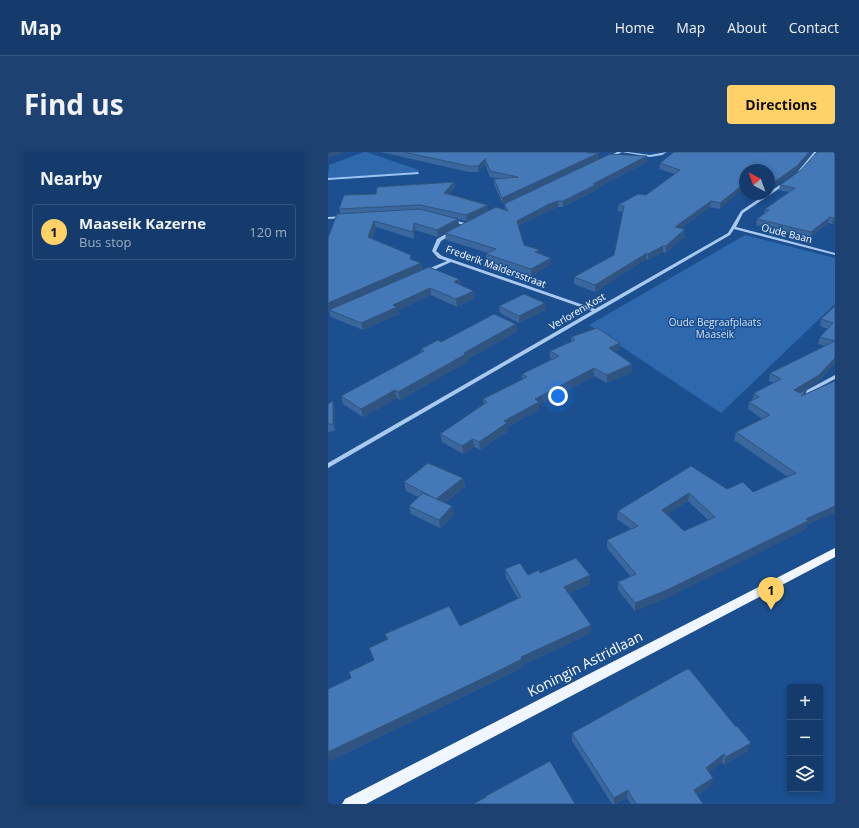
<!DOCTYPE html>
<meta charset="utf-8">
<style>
body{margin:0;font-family:"Open Sans",sans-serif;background:#1d4271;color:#f1f3f6}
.controls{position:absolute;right:12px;bottom:12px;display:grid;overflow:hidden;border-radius:4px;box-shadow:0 2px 6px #0003}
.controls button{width:36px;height:36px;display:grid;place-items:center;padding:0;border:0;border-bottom:1px solid #33557e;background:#143b6b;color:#f1f3f6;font:20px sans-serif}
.compass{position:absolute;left:411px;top:12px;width:36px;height:36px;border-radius:50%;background:#143b6b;box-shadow:0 2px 6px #0003;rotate:319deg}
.you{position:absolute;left:230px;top:244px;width:14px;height:14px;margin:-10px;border:3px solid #fff;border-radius:50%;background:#1a73e8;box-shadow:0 0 0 6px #1a73e833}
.badge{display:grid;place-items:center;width:26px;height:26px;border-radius:50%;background:#ffd166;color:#111;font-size:13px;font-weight:700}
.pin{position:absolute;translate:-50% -33px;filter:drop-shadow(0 1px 2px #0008)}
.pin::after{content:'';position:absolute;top:21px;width:14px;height:12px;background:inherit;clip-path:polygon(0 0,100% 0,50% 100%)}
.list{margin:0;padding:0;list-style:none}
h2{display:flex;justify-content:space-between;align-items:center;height:52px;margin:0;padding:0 16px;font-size:17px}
h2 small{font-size:13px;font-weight:400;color:#9dadc1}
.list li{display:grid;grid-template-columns:26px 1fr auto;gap:12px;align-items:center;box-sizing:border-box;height:56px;margin:0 8px 8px;padding:0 8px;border:1px solid #33557e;border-radius:4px}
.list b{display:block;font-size:15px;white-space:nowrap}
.list p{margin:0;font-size:13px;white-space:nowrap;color:#9dadc1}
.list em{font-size:13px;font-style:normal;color:#9dadc1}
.icon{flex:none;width:22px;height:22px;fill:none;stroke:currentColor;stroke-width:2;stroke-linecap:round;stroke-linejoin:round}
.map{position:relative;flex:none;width:507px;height:652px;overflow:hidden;border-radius:4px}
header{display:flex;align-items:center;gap:24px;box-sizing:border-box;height:56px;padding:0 20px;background:#143b6b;border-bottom:1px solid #33557e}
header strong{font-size:19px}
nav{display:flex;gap:22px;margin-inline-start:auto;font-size:14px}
.intro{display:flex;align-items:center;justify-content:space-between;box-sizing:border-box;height:96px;padding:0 24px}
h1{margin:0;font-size:28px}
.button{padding:10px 18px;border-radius:4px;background:#ffd166;color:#111;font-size:14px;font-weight:700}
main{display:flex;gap:24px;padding:0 24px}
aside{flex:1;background:#143b6b;border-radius:4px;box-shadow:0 2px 6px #0003}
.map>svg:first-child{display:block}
</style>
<header>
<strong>Map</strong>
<nav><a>Home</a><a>Map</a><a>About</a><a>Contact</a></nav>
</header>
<div class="intro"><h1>Find us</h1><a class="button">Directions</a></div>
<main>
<aside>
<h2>Nearby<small></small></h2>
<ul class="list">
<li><span class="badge">1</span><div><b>Maaseik Kazerne</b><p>Bus stop</p></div><em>120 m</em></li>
</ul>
</aside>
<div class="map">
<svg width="507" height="652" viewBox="0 0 507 652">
<rect width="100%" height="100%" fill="#1b4f8f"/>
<!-- green -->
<g fill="#2e69ad">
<polygon points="36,0 38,0 91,18 90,20 0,26 1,13"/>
<polygon points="417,83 507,106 507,152 393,261 261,173"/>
</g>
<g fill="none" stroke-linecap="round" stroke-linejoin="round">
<!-- stream -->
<polygon fill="#9cc4f0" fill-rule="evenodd" points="90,20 91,22 0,28 0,26"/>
<!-- minor -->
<g fill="#a9c9ee" fill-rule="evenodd">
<polygon points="289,0 300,0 322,3 339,0 334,3 322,5 294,0 281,7 278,6"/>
<polygon points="486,0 490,0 469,25 467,25 467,23"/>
<polygon points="458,29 461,30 415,61 408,75 507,101 507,103 406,77 402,83 0,316 0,311 264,159 123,110 99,121 95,121 95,119 119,109 110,106 104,99 109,87 125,78 127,78 127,80 113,89 108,99 114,104 267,157 400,81 413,59 438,42 441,42 441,40"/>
<polygon points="17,64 17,66 16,66 0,67 0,65"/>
<polygon points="121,67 141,72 142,73 140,74 120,69 119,68"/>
<polygon points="507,223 507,227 473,245 469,245 468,244"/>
</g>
<!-- major -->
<polygon fill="#f0f6ff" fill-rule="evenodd" points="507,396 507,405 38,652 14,652 17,647"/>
</g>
<!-- wall -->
<g fill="#3a679d" fill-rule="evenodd">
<polygon points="52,0 272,0 269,1 271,1 271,7 319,10 269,36 268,38 235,55 230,55 222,58 190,74 196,93 212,102 223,112 203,124 159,109 158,102 160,101 118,88 117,81 110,85 87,78 86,87 48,75 44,87 83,103 83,107 93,111 94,118 131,127 132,132 147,146 129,155 103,143 70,158 71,162 35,178 3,165 1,159 0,159 0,86 12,61 11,57 48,42 126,30 127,35 121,42 160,53 160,59 139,69 130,67 131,73 119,80 177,58 176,52 175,52 166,33 166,27 172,27 162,25 157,12 150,20 141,20"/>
<polygon points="346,0 484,0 468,20 443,36 441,36 441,18 417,18 392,57 382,55 353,76 357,84 338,101 335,100 320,108 318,107 267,140 246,132 246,125 286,103 295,60 290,59 290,53 318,43 347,22 331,17 332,11"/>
<polygon points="507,0 507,69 504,72 500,71 482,86 428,73 429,67 436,62 437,57 461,40 451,38 452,33 473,18"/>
<polygon points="171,154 218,158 191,171 172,161"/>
<path d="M 507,154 L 507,211 L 489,231 L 477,238 L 479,237 L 477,242 L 479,373 L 478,377 L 338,446 L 307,459 L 290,438 L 290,430 L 303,425 L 279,396 L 279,388 L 303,377 L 289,367 L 290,359 L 363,314 L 399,337 L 425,340 L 460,325 L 406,288 L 408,280 L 434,267 L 420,257 L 421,250 L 424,248 L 426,241 L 445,231 L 441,229 L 442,221 L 497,194 L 490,192 L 492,185 L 500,177 L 492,174 L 493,167 ZM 360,349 L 380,368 L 356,379 L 339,362 Z"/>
<polygon points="188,172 189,180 138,208 139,210 72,248 69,246 35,265 15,252 13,244 93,201 93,197 113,190"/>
<polygon points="243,185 292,198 287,200 304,212 304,220 279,231 266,224 211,253 211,258 179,275 180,279 152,298 146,295 135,302 114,290 112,282 156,252 155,247 194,228 194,222 224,207 222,206 222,199 243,190"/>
<polygon points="5,249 7,256 7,279 0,280 0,252"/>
<polygon points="135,326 137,335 116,351 124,354 126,363 112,376 83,362 81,354 90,345 78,339 76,330"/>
<polygon points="177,417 200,423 212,421 262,423 262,432 241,441 263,473 263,481 195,513 195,515 161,532 2,609 23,526 46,509 41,496 59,488 57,482 132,474 190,447 178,426"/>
<polygon points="244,581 420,599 396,613 394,610 381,620 383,634 369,643 375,652 303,652 299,646 288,652 284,652 244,589"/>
</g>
<!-- shaded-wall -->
<g fill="#305480">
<polygon points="0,0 18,0 0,6"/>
<polygon points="260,0 272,0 259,6"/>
<polygon points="481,0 484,0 468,20 443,36 445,31"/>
<polygon points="271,1 271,7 175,52 174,46"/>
<polygon points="319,4 319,10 269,36 268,38 235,55 235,49 265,32"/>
<polygon points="157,7 157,12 150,20 150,14"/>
<polygon points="126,30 127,35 117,47 116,41"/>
<polygon points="417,31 417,36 392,57 392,51"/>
<polygon points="230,49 230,55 222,58 189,75 189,69 221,52"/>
<polygon points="383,49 382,55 346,81 347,75"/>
<polygon points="160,53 160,59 139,69 138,63"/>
<polygon points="502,65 500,71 482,86 483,80"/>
<polygon points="507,65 507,69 504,72 505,66"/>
<polygon points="130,67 131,73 110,85 109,78"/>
<polygon points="46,69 48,75 42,92 40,85"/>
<polygon points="86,71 87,78 86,87 85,80"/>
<polygon points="357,77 357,84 338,101 338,94"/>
<polygon points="335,94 335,100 320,108 320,102"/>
<polygon points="212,98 212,104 207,100"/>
<polygon points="319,101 318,107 267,140 267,133"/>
<polygon points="223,106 223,112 203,124 203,117"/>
<polygon points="93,111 94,118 1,158 1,159 0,159 0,151"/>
<polygon points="131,127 132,134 126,130"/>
<polygon points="102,136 103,143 70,158 71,162 35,178 33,171 65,153"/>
<polygon points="146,139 147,146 129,155 128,147"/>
<polygon points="217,151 218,158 191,171 191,164"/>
<polygon points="188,172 189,180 138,208 139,210 72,248 70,240 136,201"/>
<polygon points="292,191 292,198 280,203 281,196"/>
<polygon points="507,206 507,211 489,231 465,245 466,238"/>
<polygon points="304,212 304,220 279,231 279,223"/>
<polygon points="266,216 266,224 211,253 211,258 179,275 180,279 152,298 151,290 176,269 207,247"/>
<polygon points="479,237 477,245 473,244"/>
<polygon points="67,238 69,246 35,265 33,257"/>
<polygon points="5,249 7,256 7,279 5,272"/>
<polygon points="145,287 146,295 135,302 134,294"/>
<polygon points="135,326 137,335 110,355 108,347"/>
<polygon points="361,341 360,349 334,366 334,358"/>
<polygon points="124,354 126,363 112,376 111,368"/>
<polygon points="507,354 507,361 479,373 478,377 338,446 307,459 307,451 478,367"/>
<polygon points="262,423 262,432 236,443 236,435"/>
<polygon points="263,473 263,481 195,513 195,515 161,532 2,609 0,604 0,600 193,505"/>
<polygon points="423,591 420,599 396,613 398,605"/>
<polygon points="396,602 394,610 376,624 378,616"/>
<polygon points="385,626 383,634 364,646 366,638"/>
<polygon points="300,638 299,646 288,652 286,652 286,646"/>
</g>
<!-- building -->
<g fill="#4478b7" stroke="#305480" fill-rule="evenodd">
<polygon points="76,0 260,0 259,1 271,1 174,46 166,27 190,25 162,19 157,7 150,14 140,14"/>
<polygon points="346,0 481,0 469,14 445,31 441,30 441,18 417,18 417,31 392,51 383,49 347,75 357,77 338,94 335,94 320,102 319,101 267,133 246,125 286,103 296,54 290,53 310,42 318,43 352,18 332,11"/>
<polygon points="489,0 507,0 507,65 505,66 502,65 483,80 429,67 441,58 437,57 467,36 452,33 473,18"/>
<polygon points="282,2 319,4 265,32 269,32 235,49 230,49 221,52 189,69 196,93 212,98 207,100 223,106 203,117 158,102 168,97 117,81 168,55 180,59 176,52"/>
<polygon points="126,30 116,41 160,53 138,63 92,53 11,57 16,43 48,42 49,35"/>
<polygon points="92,57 130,67 109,78 86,71 85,80 46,69 40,85 83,103 82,107 93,111 0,151 0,86 9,62"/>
<polygon points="101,115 131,127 126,130 146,139 128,147 102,136 65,153 69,155 33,171 1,158"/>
<polygon points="196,142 217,151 191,164 171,154"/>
<path d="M 507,154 L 507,206 L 491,223 L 466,238 L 472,241 L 479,237 L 473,244 L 507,229 L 507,354 L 478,367 L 480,369 L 339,438 L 307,451 L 290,430 L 308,422 L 279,388 L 310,374 L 290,359 L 363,314 L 399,337 L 415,330 L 425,340 L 468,321 L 408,280 L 442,263 L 421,250 L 431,245 L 426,241 L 453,227 L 442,221 L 507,189 L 492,185 L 505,171 L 493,167 ZM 361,341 L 387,365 L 356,379 L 334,358 Z"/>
<polygon points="166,162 188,172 136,201 138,202 70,240 67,238 33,257 13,244 96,199 93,197 110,188 113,190"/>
<polygon points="269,176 292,191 281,196 304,212 279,223 266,216 207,247 211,250 176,269 179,271 151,290 145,287 134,294 112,282 159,250 155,247 199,225 194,222 231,204 222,199 247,188 243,185"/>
<polygon points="5,249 5,272 0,272 0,252"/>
<polygon points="100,311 135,326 108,347 76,330"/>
<polygon points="95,341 124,354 111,368 81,354"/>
<polygon points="248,406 262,423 236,435 263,473 193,505 194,507 160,524 0,600 0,537 23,526 21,520 46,508 41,496 60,487 57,482 121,454 132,474 193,445 177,417 192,411 200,423 211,418 212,421"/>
<polygon points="359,517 362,518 408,575 409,574 423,591 398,605 396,602 378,616 385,626 366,638 375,652 308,652 300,638 286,646 244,581"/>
<polygon points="222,609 247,652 145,652 158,645 158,644"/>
</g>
<g text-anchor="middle" stroke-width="3" stroke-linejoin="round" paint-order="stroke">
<!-- far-street labels -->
<g font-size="10" fill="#fff" stroke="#1b4f8f">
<text transform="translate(459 81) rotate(14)" y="4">Oude Baan</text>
<text transform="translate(168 114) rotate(20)" y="4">Frederik Maldersstraat</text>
<text transform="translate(249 159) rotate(-30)" y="4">Verloren Kost</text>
</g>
<!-- far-park labels -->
<g font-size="10" fill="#cfe3fa" stroke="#1b4f8f">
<text x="387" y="174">Oude Begraafplaats<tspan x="387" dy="12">Maaseik</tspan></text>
</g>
<!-- near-street labels -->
<g font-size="14" fill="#fff" stroke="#1b4f8f">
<text transform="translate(257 512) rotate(-27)" y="5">Koningin Astridlaan</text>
</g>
</g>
</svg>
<div class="controls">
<button>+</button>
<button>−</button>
<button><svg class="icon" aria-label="layers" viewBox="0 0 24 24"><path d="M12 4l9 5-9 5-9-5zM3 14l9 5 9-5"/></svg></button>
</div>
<svg class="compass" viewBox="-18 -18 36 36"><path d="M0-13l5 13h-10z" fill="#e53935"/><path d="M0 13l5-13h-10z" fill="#9dadc1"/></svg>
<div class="you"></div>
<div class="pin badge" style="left:443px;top:458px">1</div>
</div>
</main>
